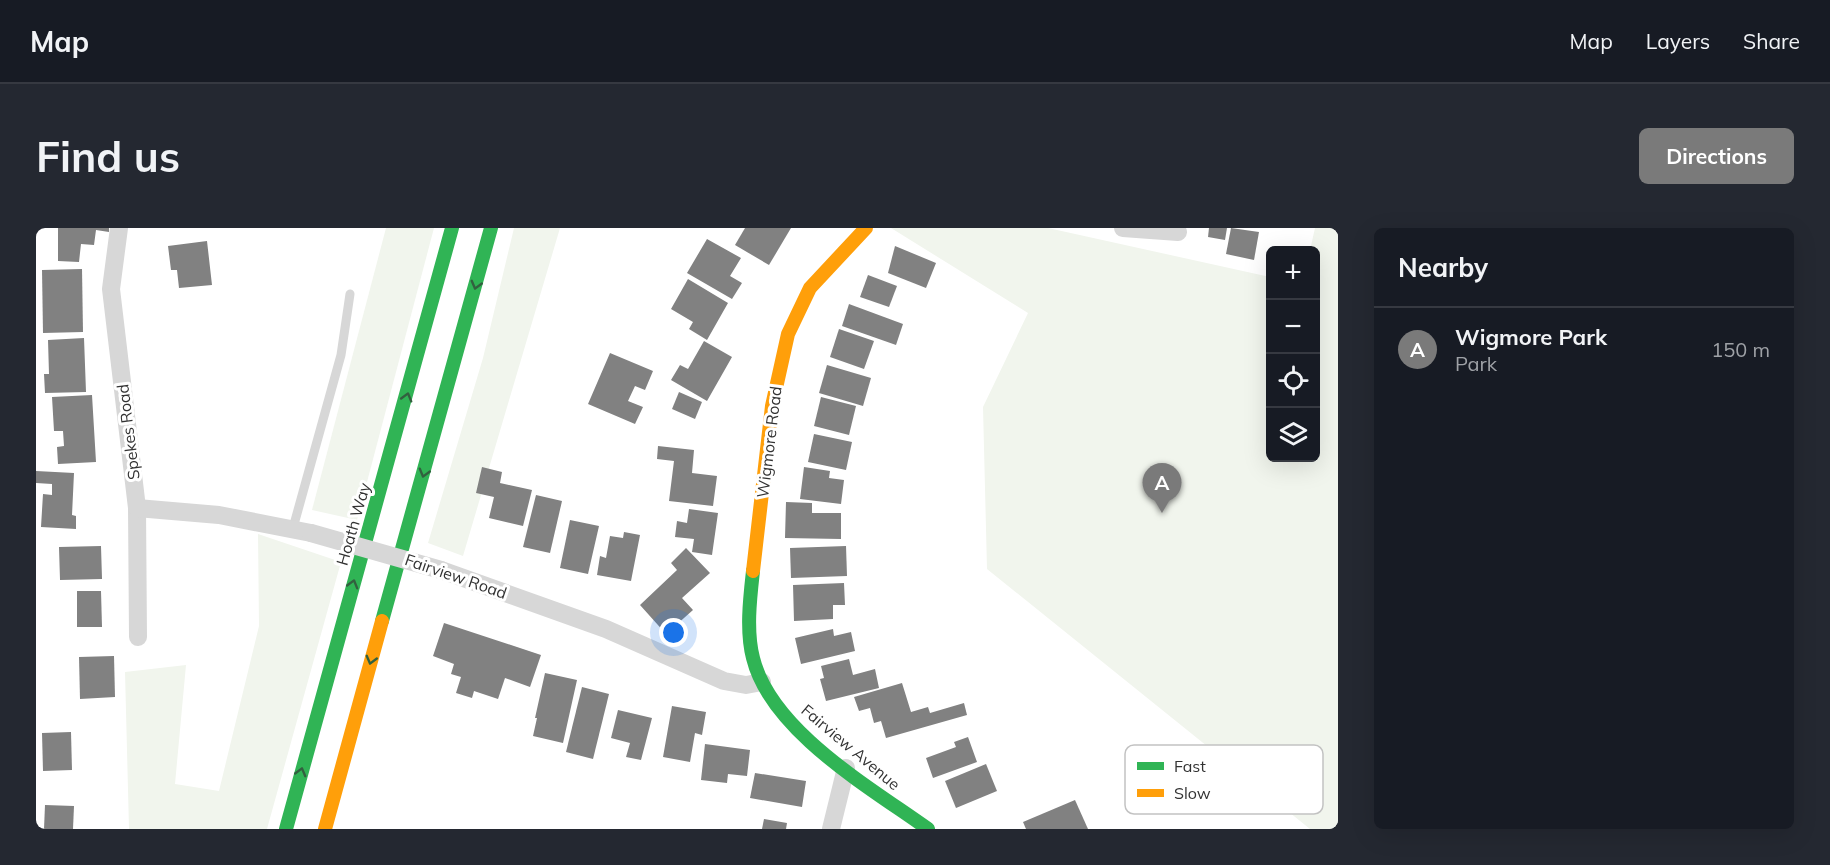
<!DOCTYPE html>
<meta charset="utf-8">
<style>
body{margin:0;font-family:Mulish,sans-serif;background:#242831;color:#f1f3f6}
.controls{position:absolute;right:18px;top:18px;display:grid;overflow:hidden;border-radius:9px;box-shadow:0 6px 24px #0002}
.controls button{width:54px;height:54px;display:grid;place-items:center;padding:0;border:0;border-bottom:2px solid #363941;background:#171b24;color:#f1f3f6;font:30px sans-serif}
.you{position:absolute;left:638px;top:405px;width:21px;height:21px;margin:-15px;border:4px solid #fff;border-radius:50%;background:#1a73e8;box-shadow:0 0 0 9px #1a73e833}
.badge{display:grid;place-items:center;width:39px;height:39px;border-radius:50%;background:#7a7a7a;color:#fff;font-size:20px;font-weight:700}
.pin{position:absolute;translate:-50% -50px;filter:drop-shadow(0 2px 3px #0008)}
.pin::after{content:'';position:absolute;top:32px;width:21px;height:18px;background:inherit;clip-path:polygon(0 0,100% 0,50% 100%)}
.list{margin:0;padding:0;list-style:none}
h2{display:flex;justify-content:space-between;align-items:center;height:78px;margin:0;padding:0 24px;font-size:26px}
h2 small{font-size:20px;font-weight:400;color:#9ea1a6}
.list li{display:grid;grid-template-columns:39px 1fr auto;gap:18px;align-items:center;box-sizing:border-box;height:84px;padding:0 24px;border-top:2px solid #363941}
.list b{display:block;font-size:22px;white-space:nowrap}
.list p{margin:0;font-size:20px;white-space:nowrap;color:#9ea1a6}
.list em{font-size:20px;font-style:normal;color:#9ea1a6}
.icon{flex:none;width:33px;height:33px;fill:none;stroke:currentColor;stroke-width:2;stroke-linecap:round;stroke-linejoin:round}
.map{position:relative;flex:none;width:1302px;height:601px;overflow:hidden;border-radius:9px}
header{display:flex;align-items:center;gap:36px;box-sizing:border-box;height:84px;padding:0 30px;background:#171b24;border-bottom:2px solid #363941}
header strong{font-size:28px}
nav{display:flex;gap:33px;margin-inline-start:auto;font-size:21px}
.intro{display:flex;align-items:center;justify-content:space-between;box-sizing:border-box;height:144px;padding:0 36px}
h1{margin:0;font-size:42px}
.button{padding:15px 27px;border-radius:9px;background:#7a7a7a;color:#fff;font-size:21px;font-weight:700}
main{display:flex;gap:36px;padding:0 36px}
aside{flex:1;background:#171b24;border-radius:9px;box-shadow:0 6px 24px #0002}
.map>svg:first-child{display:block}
</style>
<header>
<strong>Map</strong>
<nav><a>Map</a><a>Layers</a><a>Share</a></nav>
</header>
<div class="intro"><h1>Find us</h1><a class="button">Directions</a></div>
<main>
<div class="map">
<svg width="1302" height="601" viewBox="0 0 1302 601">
<rect width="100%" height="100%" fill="#fff"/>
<!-- green -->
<g fill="#f1f5ed">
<polygon points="350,0 398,0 321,292 276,282"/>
<polygon points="478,0 524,0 427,328 392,315 447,130"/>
<polygon points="855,0 1012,0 1234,49 1234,230 1280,230 1280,22 1274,22 1279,0 1302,0 1302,601 1274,601 951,341 947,179 992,85"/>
<polygon points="222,306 305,334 231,601 93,601 89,444 150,437 139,556 183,563 223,398"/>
</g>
<!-- building -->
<g fill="#818181">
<polygon points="22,0 73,0 73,4 60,2 58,17 45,16 43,34 22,33"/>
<polygon points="709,0 755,0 733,37 699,17"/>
<polygon points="1173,0 1191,0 1189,12 1172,9"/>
<polygon points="1195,0 1223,4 1218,32 1190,26"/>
<polygon points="671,11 705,30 694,48 706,55 696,71 651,45"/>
<polygon points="171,13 176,57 143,60 141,42 135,42 132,18"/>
<polygon points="859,18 900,35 890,60 852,45"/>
<polygon points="46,41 47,104 7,105 6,42"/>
<polygon points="832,47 861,58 853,79 824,69"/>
<polygon points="652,51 692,75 671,112 653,101 657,94 635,81"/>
<polygon points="813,76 867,96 860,117 806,98"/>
<polygon points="803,101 838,113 828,141 794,129"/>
<polygon points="48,110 50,164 9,165 8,146 13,146 12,112"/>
<polygon points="668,113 696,129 671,173 635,152 644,137 652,141"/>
<polygon points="574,125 617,143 609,162 599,158 592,173 607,179 599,196 552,176"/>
<polygon points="791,137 835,150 827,178 783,165"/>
<polygon points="643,164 666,174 659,191 636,181"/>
<polygon points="56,167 60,234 22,236 21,219 28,218 27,203 18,203 16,169"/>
<polygon points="785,169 820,178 813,207 778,198"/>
<polygon points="778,206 816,214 810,242 772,234"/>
<polygon points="622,218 658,222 656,245 681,248 677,278 633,273 638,233 621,231"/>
<polygon points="446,239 466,244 464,255 496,262 487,298 453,290 458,269 440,265"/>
<polygon points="768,239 794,243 793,250 808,252 805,276 764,271"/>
<polygon points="0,243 38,245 36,287 40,288 40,301 5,299 7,266 16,267 16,256 0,255"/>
<polygon points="500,267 526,273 514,325 487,319"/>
<polygon points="750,274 776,275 776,285 805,285 805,311 749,310"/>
<polygon points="653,281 682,285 676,327 656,324 658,311 639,309 641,293 651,295"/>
<polygon points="534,292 563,298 552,346 524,340"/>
<polygon points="588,304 604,307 595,353 561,347 564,328 570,330 574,308 587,310"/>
<polygon points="65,318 66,351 24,352 23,319"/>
<polygon points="810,318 811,348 755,350 754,320"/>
<polygon points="650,320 674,345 646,370 657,382 630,406 604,377 641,342 635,335"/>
<polygon points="808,355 809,377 797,377 797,391 758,393 757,357"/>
<polygon points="41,363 65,363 66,399 41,399"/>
<polygon points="408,395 505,427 494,459 469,450 462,471 438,463 436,470 420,465 425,449 415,446 418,436 397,428"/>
<polygon points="797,401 798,408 815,404 819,423 765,436 759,410"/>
<polygon points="78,428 79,469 44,471 43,429"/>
<polygon points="813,431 817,447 839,441 843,460 790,473 784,451 788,450 785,438"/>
<polygon points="509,445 541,452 527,515 497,508 501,490 499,490"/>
<polygon points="866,455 875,484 892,479 894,485 928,475 931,487 850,510 845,493 838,495 834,480 823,483 818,469"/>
<polygon points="546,459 573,466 557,531 530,524"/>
<polygon points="636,478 670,484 666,507 659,505 654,534 627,529"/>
<polygon points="582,482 616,490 605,532 590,529 594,515 575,510"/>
<polygon points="35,504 36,542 7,543 6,505"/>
<polygon points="932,509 941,534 897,550 890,530 920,519 918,514"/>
<polygon points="669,516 714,522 711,548 692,546 691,555 665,552"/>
<polygon points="950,536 961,563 920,580 909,553"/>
<polygon points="719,545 770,553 766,579 714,570"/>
<polygon points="1039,572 1052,601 990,601 987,594"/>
<polygon points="9,577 38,578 37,601 8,601"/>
<polygon points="728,591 751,595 750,601 726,601"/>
</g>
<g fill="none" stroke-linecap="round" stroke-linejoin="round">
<!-- lane -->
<polyline stroke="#d7d7d7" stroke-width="9" points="257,300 305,127 314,66"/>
<!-- street -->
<g stroke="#d7d7d7" stroke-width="18">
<polyline points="83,0 75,61 101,280 102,409"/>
<polyline points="1087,0 1142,4"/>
<polyline points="101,280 183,287 275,305"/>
<polyline points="405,342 570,401 688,453 710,457 726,454"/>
<polyline points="795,601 810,540"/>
</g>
<!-- fast -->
<g stroke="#30b455" stroke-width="14">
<path d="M 717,343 C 714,370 710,403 717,430 C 735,503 835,560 892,601"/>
<polyline points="346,393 455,0"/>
<polyline points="250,601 416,0"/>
</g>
<!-- slow -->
<g stroke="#ff9f0a" stroke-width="14">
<polyline points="717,343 736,178 752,106 774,60 830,0"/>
<polyline points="289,601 346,393"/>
</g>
<!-- street-bridge -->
<polyline stroke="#d7d7d7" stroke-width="18" points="275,305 405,342"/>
</g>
<!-- one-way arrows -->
<defs><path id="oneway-chevron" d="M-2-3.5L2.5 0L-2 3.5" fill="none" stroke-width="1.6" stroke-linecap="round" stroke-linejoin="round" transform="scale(1.5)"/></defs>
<g stroke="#32603f">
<use href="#oneway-chevron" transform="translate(440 57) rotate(105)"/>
<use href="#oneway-chevron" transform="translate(371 169) rotate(-74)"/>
<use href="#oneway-chevron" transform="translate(388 245) rotate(106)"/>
<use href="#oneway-chevron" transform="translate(317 356) rotate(-74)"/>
<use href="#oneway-chevron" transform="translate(335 432) rotate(105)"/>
<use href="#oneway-chevron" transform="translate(265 544) rotate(-75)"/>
</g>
<g text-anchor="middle" stroke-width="6" stroke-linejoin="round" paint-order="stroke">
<!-- street labels -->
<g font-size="16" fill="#333" stroke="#fff">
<text transform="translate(92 204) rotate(-97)" y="6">Spekes Road</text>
<text transform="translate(733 214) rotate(-83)" y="6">Wigmore Road</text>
<text transform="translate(317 296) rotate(-74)" y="6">Hoath Way</text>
<text transform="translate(420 348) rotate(19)" y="6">Fairview Road</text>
<text transform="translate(815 519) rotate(40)" y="6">Fairview Avenue</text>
</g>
</g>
<!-- legend -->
<rect x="1089" y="517" width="198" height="69" rx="9" fill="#fff" stroke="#c2c2c2" stroke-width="1.5"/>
<rect x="1101" y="534" width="27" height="8" fill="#30b455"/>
<rect x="1101" y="561" width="27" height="8" fill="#ff9f0a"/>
<g font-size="16" fill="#333">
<text x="1138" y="544">Fast</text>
<text x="1138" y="571">Slow</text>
</g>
</svg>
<div class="controls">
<button>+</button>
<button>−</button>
<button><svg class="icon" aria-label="locate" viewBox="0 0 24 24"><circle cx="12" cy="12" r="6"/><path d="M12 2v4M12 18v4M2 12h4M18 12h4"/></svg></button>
<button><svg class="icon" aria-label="layers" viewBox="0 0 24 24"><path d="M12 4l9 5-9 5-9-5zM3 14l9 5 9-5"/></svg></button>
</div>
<div class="you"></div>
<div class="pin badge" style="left:1126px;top:285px">A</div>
</div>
<aside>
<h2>Nearby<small></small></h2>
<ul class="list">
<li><span class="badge">A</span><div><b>Wigmore Park</b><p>Park</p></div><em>150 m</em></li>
</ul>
</aside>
</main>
